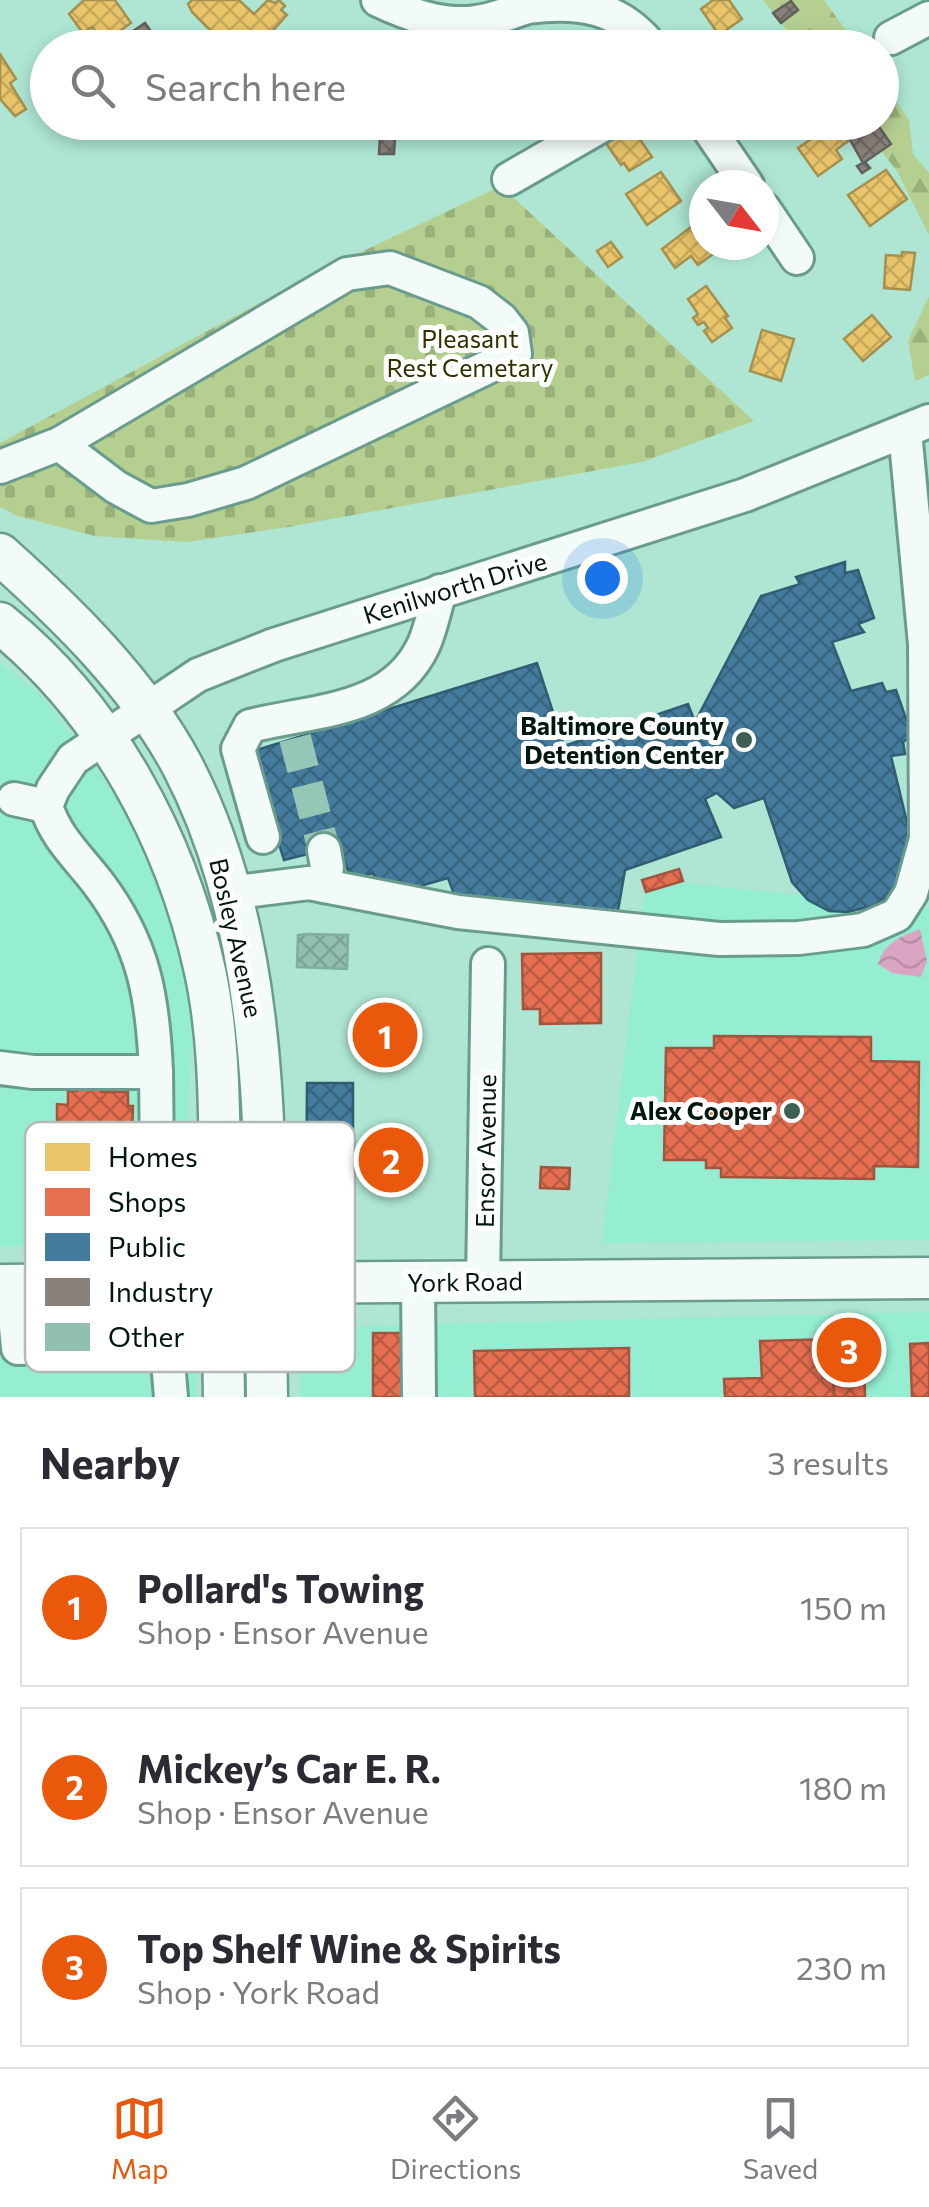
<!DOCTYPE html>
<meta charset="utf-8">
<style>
body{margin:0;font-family:Commissioner,sans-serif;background:#f2f2f3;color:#2b2b33}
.compass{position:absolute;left:689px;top:170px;width:90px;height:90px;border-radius:50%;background:#fff;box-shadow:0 5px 15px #0003;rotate:121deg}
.you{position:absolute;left:602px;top:578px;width:35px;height:35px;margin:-25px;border:8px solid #fff;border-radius:50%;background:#1a73e8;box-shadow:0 0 0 15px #1a73e833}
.badge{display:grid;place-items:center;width:65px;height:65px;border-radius:50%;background:#ea580c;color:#fff;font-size:32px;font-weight:700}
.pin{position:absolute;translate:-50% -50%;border:5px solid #fff;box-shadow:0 2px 10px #0006}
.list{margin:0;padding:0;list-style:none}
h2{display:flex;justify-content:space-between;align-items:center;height:130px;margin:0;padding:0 40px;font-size:42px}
h2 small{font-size:32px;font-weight:400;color:#7c7c81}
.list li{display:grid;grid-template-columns:65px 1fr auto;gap:30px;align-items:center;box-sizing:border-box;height:160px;margin:0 20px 20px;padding:0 20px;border:2px solid #e1e1e2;border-radius:0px}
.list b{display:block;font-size:38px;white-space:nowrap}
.list p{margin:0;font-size:32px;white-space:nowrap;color:#7c7c81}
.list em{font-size:32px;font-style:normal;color:#7c7c81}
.icon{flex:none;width:55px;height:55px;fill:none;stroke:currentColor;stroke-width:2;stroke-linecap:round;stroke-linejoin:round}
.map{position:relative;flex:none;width:929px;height:1397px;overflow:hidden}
.search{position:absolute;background:#fff;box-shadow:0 5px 15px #0003;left:30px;right:30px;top:30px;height:110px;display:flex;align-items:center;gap:25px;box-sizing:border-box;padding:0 35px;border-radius:55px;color:#7c7c81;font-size:38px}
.sheet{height:670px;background:#fff}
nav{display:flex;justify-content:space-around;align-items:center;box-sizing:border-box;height:140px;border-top:2px solid #e1e1e2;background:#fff;font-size:28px;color:#7c7c81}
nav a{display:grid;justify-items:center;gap:5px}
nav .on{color:#ea580c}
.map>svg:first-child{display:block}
</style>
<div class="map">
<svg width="929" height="1397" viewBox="0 0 929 1397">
<defs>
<pattern id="forest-firs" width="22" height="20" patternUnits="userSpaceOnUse" patternTransform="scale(2.5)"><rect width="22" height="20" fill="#b5cf90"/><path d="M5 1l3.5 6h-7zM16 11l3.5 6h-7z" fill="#9ab17b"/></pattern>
<pattern id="cemetery-stones" width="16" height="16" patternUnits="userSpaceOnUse" patternTransform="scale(2.5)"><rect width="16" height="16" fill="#b5cf90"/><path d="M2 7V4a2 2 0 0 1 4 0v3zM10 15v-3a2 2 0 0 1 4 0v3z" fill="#9ab17b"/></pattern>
<pattern id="water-waves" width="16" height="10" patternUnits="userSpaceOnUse" patternTransform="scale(2.5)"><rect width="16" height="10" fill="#daa5c2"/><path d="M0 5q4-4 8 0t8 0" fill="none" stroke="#b98da6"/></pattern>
<pattern id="homes-cross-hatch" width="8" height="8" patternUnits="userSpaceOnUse" patternTransform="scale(2.5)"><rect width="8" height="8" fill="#e9c46a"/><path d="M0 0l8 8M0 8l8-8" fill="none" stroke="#c6a85b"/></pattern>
<pattern id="shops-cross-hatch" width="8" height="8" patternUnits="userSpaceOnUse" patternTransform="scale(2.5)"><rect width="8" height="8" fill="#e76f51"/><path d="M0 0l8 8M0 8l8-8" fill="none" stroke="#b95a42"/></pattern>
<pattern id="public-cross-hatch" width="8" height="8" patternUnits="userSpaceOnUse" patternTransform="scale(2.5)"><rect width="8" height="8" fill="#457b9d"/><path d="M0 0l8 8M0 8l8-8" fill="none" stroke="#37647f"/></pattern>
<pattern id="industry-cross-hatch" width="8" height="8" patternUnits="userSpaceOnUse" patternTransform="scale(2.5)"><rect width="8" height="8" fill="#8a817c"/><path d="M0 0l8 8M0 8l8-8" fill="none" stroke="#6f6964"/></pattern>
<pattern id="building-cross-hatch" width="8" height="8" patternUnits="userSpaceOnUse" patternTransform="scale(2.5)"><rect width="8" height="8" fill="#91bfb0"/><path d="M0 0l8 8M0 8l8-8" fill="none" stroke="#7ba396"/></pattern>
</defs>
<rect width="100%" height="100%" fill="#aee6d3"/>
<!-- built -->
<g fill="#95eed1">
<polygon points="0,663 41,695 123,805 171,908 194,1010 180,1242 0,1247"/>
<polygon points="646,879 929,909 929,1240 602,1243"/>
<polygon points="929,1312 929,1397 300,1397 302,1333 317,1327"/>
<polygon points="0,1321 195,1321 196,1397 0,1397"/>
</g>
<!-- forest -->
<g fill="url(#forest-firs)">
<polygon points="763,0 824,0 858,47 800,47"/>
<polygon points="882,81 909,120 913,154 929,173 929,235 897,171 859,123 882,122"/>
<polygon points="929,296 929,375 915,381 908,341"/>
</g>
<!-- cemetery -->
<polygon fill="url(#cemetery-stones)" points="501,186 754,421 642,462 288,527 186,542 95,536 17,516 0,507 0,443 302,280"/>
<!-- water -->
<path fill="url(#water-waves)" d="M 920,929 L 927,961 L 921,977 L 892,973 L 878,964 C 885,942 900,937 920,929 Z"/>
<!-- homes -->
<g fill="url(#homes-cross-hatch)" stroke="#a4904f" stroke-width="2.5">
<polygon points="84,0 115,0 131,23 104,42 92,27 83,33 69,14"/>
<polygon points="192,0 239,0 254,14 268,0 275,3 279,0 285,6 281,10 287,15 268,36 272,39 265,46 262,43 257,48 230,48 224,43 220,47 208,37 212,32 192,12 188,4"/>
<polygon points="713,0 729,0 742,19 719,35 701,9"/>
<polygon points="312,31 329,48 296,48"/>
<polygon points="772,34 781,48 745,48 758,38 761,42"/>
<polygon points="0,54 16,79 10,83 26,109 15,116 0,99"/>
<polygon points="631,126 652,157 629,171 624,163 621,165 606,143"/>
<polygon points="840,130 848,141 836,150 842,159 818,176 798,148 823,131 828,138"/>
<polygon points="886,170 907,199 870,226 848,195"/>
<polygon points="661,172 681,201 647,225 626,194"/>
<polygon points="696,223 704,234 704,245 712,245 717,251 698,265 691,256 675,268 662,249"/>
<polygon points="611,242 622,257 608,267 597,251"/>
<polygon points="902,252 915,253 910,290 884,288 886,255 902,256"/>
<polygon points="706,286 728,316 725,318 732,328 712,342 704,331 708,328 704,322 698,325 693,318 698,314 688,299"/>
<polygon points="872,315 891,337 863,361 844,339"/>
<polygon points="762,330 794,339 781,381 750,371"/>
</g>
<!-- shops -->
<g fill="url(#shops-cross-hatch)" stroke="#a2553e" stroke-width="2.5">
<polygon points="679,869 683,881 646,892 642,880"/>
<polygon points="601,953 601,1023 540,1024 540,1009 523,1009 522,954"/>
<polygon points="368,1006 402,1007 402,1063 368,1063"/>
<polygon points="714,1036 871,1037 871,1061 919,1062 918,1167 874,1166 874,1179 721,1177 721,1168 706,1168 706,1160 664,1160 666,1048 714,1048"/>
<polygon points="77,1074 101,1074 101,1092 128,1092 128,1106 133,1106 132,1139 128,1139 128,1157 72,1157 72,1141 57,1137 57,1104 68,1105 68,1091 77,1091"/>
<polygon points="418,1145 418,1175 364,1176 364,1146"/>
<polygon points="541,1167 570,1168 569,1189 540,1188"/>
<rect x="373" y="1333" width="43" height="64"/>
<polygon points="863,1338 865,1397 834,1397 832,1339"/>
<polygon points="832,1339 834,1397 725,1397 724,1379 762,1378 760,1341"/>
<polygon points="929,1343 929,1397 912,1397 910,1344"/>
<polygon points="629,1348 629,1396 475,1397 474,1351"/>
</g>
<!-- public -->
<g fill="url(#public-cross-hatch)" stroke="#315d73" stroke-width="2.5">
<polygon points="845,562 845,573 858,570 874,618 858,624 864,632 832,642 851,691 882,683 886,692 896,690 912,736 903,742 905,754 891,756 911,839 895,891 879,904 848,912 829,911 808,900 792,882 764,798 734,808 717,793 705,799 721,837 625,870 616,922 457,902 448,878 382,897 373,873 351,880 340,846 284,860 250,752 537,663 564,746 688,704 695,722 761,596 800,584 796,577"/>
<polygon points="307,1083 353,1083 353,1209 306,1209"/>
</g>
<!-- industry -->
<g fill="url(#industry-cross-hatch)" stroke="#61615c" stroke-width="2.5">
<polygon points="791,1 798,10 781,23 773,13"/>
<polygon points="145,23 157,40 146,48 135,48 127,35"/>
<polygon points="853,122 860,122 866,131 877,124 891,144 865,162 870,168 862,173 857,166 863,163 844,129"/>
<polygon points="380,136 395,137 394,154 379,154"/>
</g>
<!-- building -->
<polygon fill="url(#building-cross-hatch)" stroke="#80aea0" stroke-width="2.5" points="307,934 348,935 347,969 297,967 298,935"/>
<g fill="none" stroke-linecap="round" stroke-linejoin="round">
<!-- minor-tunnel -->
<polyline stroke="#94c7b6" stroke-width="32" stroke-dasharray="32 16" stroke-linecap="butt" points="295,738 324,850"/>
<defs>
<g id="minor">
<path d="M 378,0 C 408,14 442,27 476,22 C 494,20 511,12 528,7 C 579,0 620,7 652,48"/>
<polyline points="891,38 929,18"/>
<polyline points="704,122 747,185"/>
<polyline points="509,179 608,122"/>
<polyline points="764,209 797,258"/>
<polyline points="0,467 59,444 347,274 390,268 479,302 501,319 512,333 515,354 246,483 188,500 151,506 116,487 59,444"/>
<polyline points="14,799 46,806"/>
<path d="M 263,837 L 238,749 L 250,726 C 312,710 393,713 424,644 C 431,628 435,608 440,591"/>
<polyline points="324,886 327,867 324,850"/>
<polyline points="229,893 309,883 458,912 719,939 799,938 863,930 897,915 911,893 926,839 925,644 905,431"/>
<path d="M 0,1068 L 33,1072 L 156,1072 L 157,1164 C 153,1180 144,1186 128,1189"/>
<path d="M 156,1072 C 153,997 144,944 98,883 C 78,857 56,838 46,806 L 53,789 L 73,759 L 198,675 L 274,645 L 745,495 L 929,421"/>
<polyline points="418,1282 419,1397"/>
<polyline points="483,1282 488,964"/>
<polyline points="12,1285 18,1348 156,1344 167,1350 171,1397"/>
</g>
<g id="major">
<path d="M 0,554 C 68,615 138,683 182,765 C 281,954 263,1191 267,1397"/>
<path d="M 0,623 C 106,709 176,838 205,971 C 219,1035 219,1103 220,1168 C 221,1245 223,1321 224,1397"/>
<polyline points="0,1285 929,1278"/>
</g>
</defs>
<!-- minor casing -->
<use href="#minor" stroke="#6a9c8e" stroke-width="38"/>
<!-- major casing -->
<use href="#major" stroke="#6a9c8e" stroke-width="45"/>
<!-- minor -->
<use href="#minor" stroke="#f3fbf8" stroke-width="32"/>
<!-- major -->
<use href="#major" stroke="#f3fbf8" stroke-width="40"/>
</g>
<!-- markers -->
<g fill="#3e5f54" stroke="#fff" stroke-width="4">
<circle cx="744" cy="740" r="10"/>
<circle cx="792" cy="1111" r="10"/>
</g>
<g text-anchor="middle" stroke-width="10" stroke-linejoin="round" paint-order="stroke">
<!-- park labels -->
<g font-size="25" fill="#313100" stroke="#fff">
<text x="470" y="348">Pleasant<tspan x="470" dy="29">Rest Cemetary</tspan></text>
</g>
<!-- street labels -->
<g font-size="25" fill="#021710" stroke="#fff">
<text transform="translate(455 588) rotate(-17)" y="9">Kenilworth Drive</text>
<text transform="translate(236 938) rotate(77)" y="9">Bosley Avenue</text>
<text transform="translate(486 1151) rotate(-89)" y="9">Ensor Avenue</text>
<text transform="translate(465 1282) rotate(-1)" y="9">York Road</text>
</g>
<!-- poi labels -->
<g font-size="25" font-weight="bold" fill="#021710" stroke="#fff" text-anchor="end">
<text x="724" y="735">Baltimore County<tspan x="724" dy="29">Detention Center</tspan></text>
<text x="772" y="1120">Alex Cooper</text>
</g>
</g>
<!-- legend -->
<rect x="25" y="1122" width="330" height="250" rx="15" fill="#fff" stroke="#b3b9b7" stroke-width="2.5"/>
<rect x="45" y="1143" width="45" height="28" fill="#e9c46a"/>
<rect x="45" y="1188" width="45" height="28" fill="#e76f51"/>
<rect x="45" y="1233" width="45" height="28" fill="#457b9d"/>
<rect x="45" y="1278" width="45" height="28" fill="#8a817c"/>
<rect x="45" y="1323" width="45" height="28" fill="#91bfb0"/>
<g font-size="28" fill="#021710">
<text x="108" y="1167">Homes</text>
<text x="108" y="1212">Shops</text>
<text x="108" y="1257">Public</text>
<text x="108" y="1302">Industry</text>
<text x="108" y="1347">Other</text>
</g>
</svg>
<svg class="compass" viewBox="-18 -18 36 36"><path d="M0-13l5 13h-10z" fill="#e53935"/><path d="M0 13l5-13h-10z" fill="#7c7c81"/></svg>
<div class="you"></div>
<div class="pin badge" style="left:385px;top:1035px">1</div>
<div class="pin badge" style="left:391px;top:1160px">2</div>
<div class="pin badge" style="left:849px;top:1350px">3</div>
<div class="search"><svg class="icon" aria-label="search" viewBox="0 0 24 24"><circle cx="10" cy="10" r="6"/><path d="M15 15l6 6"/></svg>Search here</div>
</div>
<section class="sheet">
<h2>Nearby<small>3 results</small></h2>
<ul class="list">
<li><span class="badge">1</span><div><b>Pollard's Towing</b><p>Shop · Ensor Avenue</p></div><em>150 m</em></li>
<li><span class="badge">2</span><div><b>Mickey’s Car E. R.</b><p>Shop · Ensor Avenue</p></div><em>180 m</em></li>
<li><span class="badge">3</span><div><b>Top Shelf Wine &amp; Spirits</b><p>Shop · York Road</p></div><em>230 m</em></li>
</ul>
</section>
<nav>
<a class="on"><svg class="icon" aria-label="map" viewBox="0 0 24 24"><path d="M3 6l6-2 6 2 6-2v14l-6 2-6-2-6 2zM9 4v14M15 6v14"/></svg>Map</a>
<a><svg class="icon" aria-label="directions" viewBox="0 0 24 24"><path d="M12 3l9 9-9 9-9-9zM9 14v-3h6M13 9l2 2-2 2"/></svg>Directions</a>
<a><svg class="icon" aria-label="saved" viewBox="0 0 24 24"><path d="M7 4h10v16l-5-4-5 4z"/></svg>Saved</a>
</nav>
